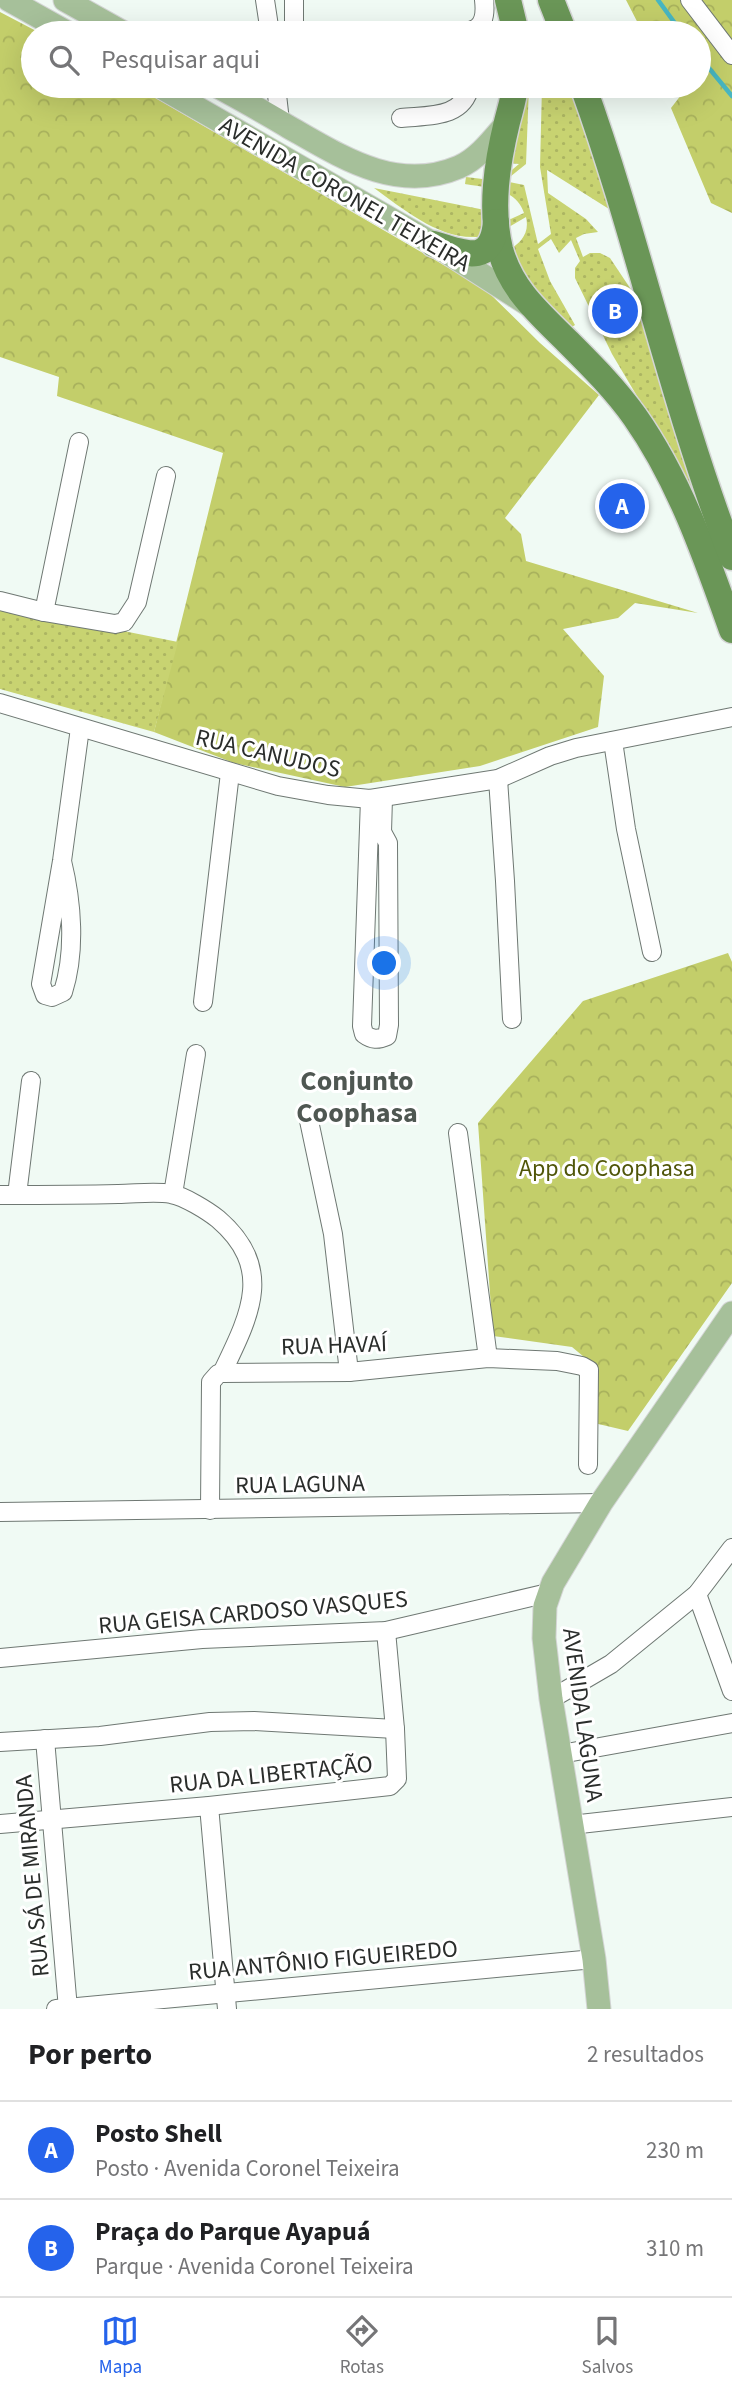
<!DOCTYPE html>
<html lang="pt">
<meta charset="utf-8">
<style>
body{margin:0;font-family:"Source Sans 3",sans-serif;background:#f6f6f6;color:#202124}
.you{position:absolute;left:385px;top:964px;width:24px;height:24px;margin:-18px;border:5px solid #fff;border-radius:50%;background:#1a73e8;box-shadow:0 0 0 10px #1a73e833}
.badge{display:grid;place-items:center;width:46px;height:46px;border-radius:50%;background:#2563eb;color:#fff;font-size:23px;font-weight:700}
.pin{position:absolute;translate:-50% -50%;border:4px solid #fff;box-shadow:0 2px 7px #0006}
.list{margin:0;padding:0;list-style:none}
h2{display:flex;justify-content:space-between;align-items:center;height:91px;margin:0;padding:0 28px;font-size:30px}
h2 small{font-size:23px;font-weight:400;color:#757577}
.list li{display:grid;grid-template-columns:46px 1fr auto;gap:21px;align-items:center;box-sizing:border-box;height:98px;padding:0 28px;border-top:2px solid #e0e0e0}
.list b{display:block;font-size:26px;white-space:nowrap}
.list p{margin:0;font-size:23px;white-space:nowrap;color:#757577}
.list em{font-size:23px;font-style:normal;color:#757577}
.icon{flex:none;width:38px;height:38px;fill:none;stroke:currentColor;stroke-width:2;stroke-linecap:round;stroke-linejoin:round}
.map{position:relative;flex:none;width:732px;height:2009px;overflow:hidden}
.search{position:absolute;background:#fff;box-shadow:0 7px 28px #0002;left:21px;right:21px;top:21px;height:77px;display:flex;align-items:center;gap:18px;box-sizing:border-box;padding:0 24px;border-radius:38px;color:#757577;font-size:26px}
.sheet{height:287px;background:#fff}
nav{display:flex;justify-content:space-around;align-items:center;box-sizing:border-box;height:98px;border-top:2px solid #e0e0e0;background:#fff;font-size:19px;color:#757577}
nav a{display:grid;justify-items:center;gap:4px}
nav .on{color:#2563eb}
.map>svg:first-child{display:block}
</style>
<div class="map">
<svg width="732" height="2009" viewBox="0 0 732 2009">
<defs>
<pattern id="forest-crowns" width="20" height="18" patternUnits="userSpaceOnUse" patternTransform="scale(1.75)"><rect width="20" height="18" fill="#c3ce6a"/><path d="M2 6a3 3 0 1 1 6 0M12 15a3 3 0 1 1 6 0" fill="none" stroke="#a8b15c"/></pattern>
<pattern id="park-dots" width="8" height="8" patternUnits="userSpaceOnUse" patternTransform="scale(1.75)"><rect width="8" height="8" fill="#c8d371"/><path d="M2 2h.1M6 6h.1" fill="none" stroke="#acb562" stroke-width="1.8" stroke-linecap="round"/></pattern>
</defs>
<rect width="100%" height="100%" fill="#f0faf4"/>
<!-- forest -->
<g fill="url(#forest-crowns)">
<polygon points="626,0 732,0 732,213 711,203 671,108 688,86 699,86 699,33 643,33"/>
<polygon points="0,12 40,33 33,33 33,86 135,86 485,289 540,343 599,395 505,518 521,534 526,561 698,613 635,603 618,618 563,629 604,676 598,727 480,766 345,787 234,763 154,732 223,453 57,396 59,377 0,357"/>
<polygon points="728,953 732,962 732,1283 628,1431 594,1423 595,1366 572,1347 493,1336 478,1123 583,1001"/>
</g>
<!-- park -->
<g fill="url(#park-dots)">
<path d="M 522,86 L 529,86 L 526,164 L 505,181 L 524,185 L 538,244 L 551,234 L 540,167 L 542,86 L 573,86 L 609,209 L 547,170 L 548,193 L 586,219 L 598,232 L 584,234 L 576,238 L 583,257 L 590,253 L 600,253 L 610,258 L 636,297 L 707,514 L 612,354 L 575,278 L 575,268 L 580,261 L 571,240 L 559,253 L 551,239 L 538,249 L 550,281 L 575,325 L 569,329 L 488,259 C 507,252 532,242 526,217 C 515,223 504,231 492,234 C 449,248 406,211 374,188 L 485,210 L 502,223 L 524,213 C 516,188 488,188 465,184 L 466,177 L 499,181 L 519,164 L 472,160 Z"/>
<polygon points="0,606 178,642 154,732 0,689"/>
</g>
<g fill="none" stroke-linecap="round" stroke-linejoin="round">
<!-- stream -->
<g stroke="#48b6c1" stroke-width="4.5">
<polyline points="658,0 682,33"/>
<polyline points="699,56 732,96"/>
</g>
<defs>
<g id="minor">
<polyline points="265,0 270,33"/>
<polyline points="294,0 294,24 299,33"/>
<polyline points="690,0 732,55"/>
<path d="M 443,33 C 470,32 488,34 484,0"/>
<polyline points="276,86 280,121"/>
<path d="M 401,118 C 428,115 463,119 470,86"/>
<polyline points="0,601 44,612 115,624 124,622 137,602 166,476"/>
<polyline points="44,612 79,442"/>
<polyline points="0,703 278,786 328,795 370,799 498,779 550,756 576,748 732,717"/>
<polyline points="613,741 626,829 652,952"/>
<polyline points="498,779 505,881 512,1019"/>
<path d="M 369,832 L 382,832 L 388,843 L 389,1025 L 387,1036 C 378,1040 372,1040 364,1034 L 362,1026 L 370,799"/>
<polyline points="382,832 383,798"/>
<path d="M 62,861 C 72,902 76,951 63,992 L 52,997 L 45,995 L 41,984 L 62,861 L 80,728"/>
<polyline points="203,1002 230,773"/>
<polyline points="308,1116 333,1234 349,1372"/>
<polyline points="458,1133 488,1358"/>
<polyline points="173,1194 196,1054"/>
<path d="M 0,1195 C 39,1195 78,1195 118,1194 C 135,1194 155,1191 171,1194 C 184,1196 208,1211 218,1219 C 275,1268 250,1315 222,1373"/>
<polyline points="17,1195 31,1081"/>
<polyline points="210,1510 211,1382 218,1374 222,1373 349,1372 488,1358 557,1361 582,1366 589,1370 588,1465"/>
<polyline points="0,1512 601,1503"/>
<polyline points="697,1594 732,1691"/>
<polyline points="0,1658 202,1639 386,1631 548,1593"/>
<polyline points="551,1699 611,1664 697,1594 732,1548"/>
<polyline points="45,1739 68,2009"/>
<polyline points="0,1742 100,1736 210,1722 254,1721 395,1729"/>
<polyline points="561,1754 732,1723"/>
<polyline points="209,1806 227,2009"/>
<polyline points="0,1824 209,1806 390,1786 397,1779 395,1729 386,1631"/>
<polyline points="571,1825 732,1807"/>
<polyline points="56,2009 594,1959"/>
</g>
<g id="major">
<polyline points="9,0 68,33"/>
<polyline points="65,0 124,33"/>
<polyline points="159,86 434,244 529,305"/>
<path d="M 217,86 C 240,99 264,112 287,126 C 340,156 396,194 459,167 C 478,159 493,139 506,124"/>
<polyline points="599,2009 594,1959 551,1699 544,1638 545,1606 553,1583 601,1503 732,1313"/>
</g>
<g id="highway">
<polyline points="508,0 516,33"/>
<polyline points="551,0 564,33"/>
<path d="M 515,86 C 514,98 510,110 507,122 C 497,163 490,208 500,249 C 511,290 539,313 568,342 C 591,365 616,390 635,417 C 680,481 706,557 732,630"/>
<path d="M 583,86 C 639,241 672,403 732,557"/>
<path d="M 434,244 C 465,254 492,266 496,222"/>
</g>
</defs>
<!-- minor casing -->
<use href="#minor" stroke="#6f7873" stroke-width="20"/>
<!-- major casing -->
<use href="#major" stroke="#d4d5d5" stroke-width="25"/>
<!-- highway casing -->
<use href="#highway" stroke="#d4d5d5" stroke-width="29"/>
<!-- minor -->
<use href="#minor" stroke="#fff" stroke-width="18"/>
<!-- major -->
<use href="#major" stroke="#a6c09a" stroke-width="23"/>
<!-- highway -->
<use href="#highway" stroke="#6a9657" stroke-width="26"/>
</g>
<g text-anchor="middle" stroke-width="6" stroke-linejoin="round" paint-order="stroke">
<!-- street labels -->
<g font-size="24" fill="#2a2d2b" stroke="#fff">
<text transform="translate(345 194) rotate(30)" y="8">AVENIDA CORONEL TEIXEIRA</text>
<text transform="translate(268 753) rotate(13)" y="8">RUA CANUDOS</text>
<text transform="translate(334 1345) rotate(-2)" y="8">RUA HAVAÍ</text>
<text transform="translate(300 1484) rotate(-1)" y="8">RUA LAGUNA</text>
<text transform="translate(253 1612) rotate(-5)" y="8">RUA GEISA CARDOSO VASQUES</text>
<text transform="translate(583 1715) rotate(82)" y="8">AVENIDA LAGUNA</text>
<text transform="translate(271 1774) rotate(-6)" y="8">RUA DA LIBERTAÇÃO</text>
<text transform="translate(32 1876) rotate(-95)" y="8">RUA SÁ DE MIRANDA</text>
<text transform="translate(323 1960) rotate(-5)" y="8">RUA ANTÔNIO FIGUEIREDO</text>
</g>
<!-- park labels -->
<g font-size="24" fill="#505609" stroke="#fff">
<text x="607" y="1176">App do Coophasa</text>
</g>
<!-- quarter labels -->
<g font-size="28" font-weight="bold" fill="#4f5752" stroke="#fff">
<text x="357" y="1090">Conjunto<tspan x="357" dy="32">Coophasa</tspan></text>
</g>
</g>
</svg>
<div class="you"></div>
<div class="pin badge" style="left:622px;top:506px">A</div>
<div class="pin badge" style="left:615px;top:311px">B</div>
<div class="search"><svg class="icon" aria-label="search" viewBox="0 0 24 24"><circle cx="10" cy="10" r="6"/><path d="M15 15l6 6"/></svg>Pesquisar aqui</div>
</div>
<section class="sheet">
<h2>Por perto<small>2 resultados</small></h2>
<ul class="list">
<li><span class="badge">A</span><div><b>Posto Shell</b><p>Posto · Avenida Coronel Teixeira</p></div><em>230 m</em></li>
<li><span class="badge">B</span><div><b>Praça do Parque Ayapuá</b><p>Parque · Avenida Coronel Teixeira</p></div><em>310 m</em></li>
</ul>
</section>
<nav>
<a class="on"><svg class="icon" aria-label="map" viewBox="0 0 24 24"><path d="M3 6l6-2 6 2 6-2v14l-6 2-6-2-6 2zM9 4v14M15 6v14"/></svg>Mapa</a>
<a><svg class="icon" aria-label="directions" viewBox="0 0 24 24"><path d="M12 3l9 9-9 9-9-9zM9 14v-3h6M13 9l2 2-2 2"/></svg>Rotas</a>
<a><svg class="icon" aria-label="saved" viewBox="0 0 24 24"><path d="M7 4h10v16l-5-4-5 4z"/></svg>Salvos</a>
</nav>
